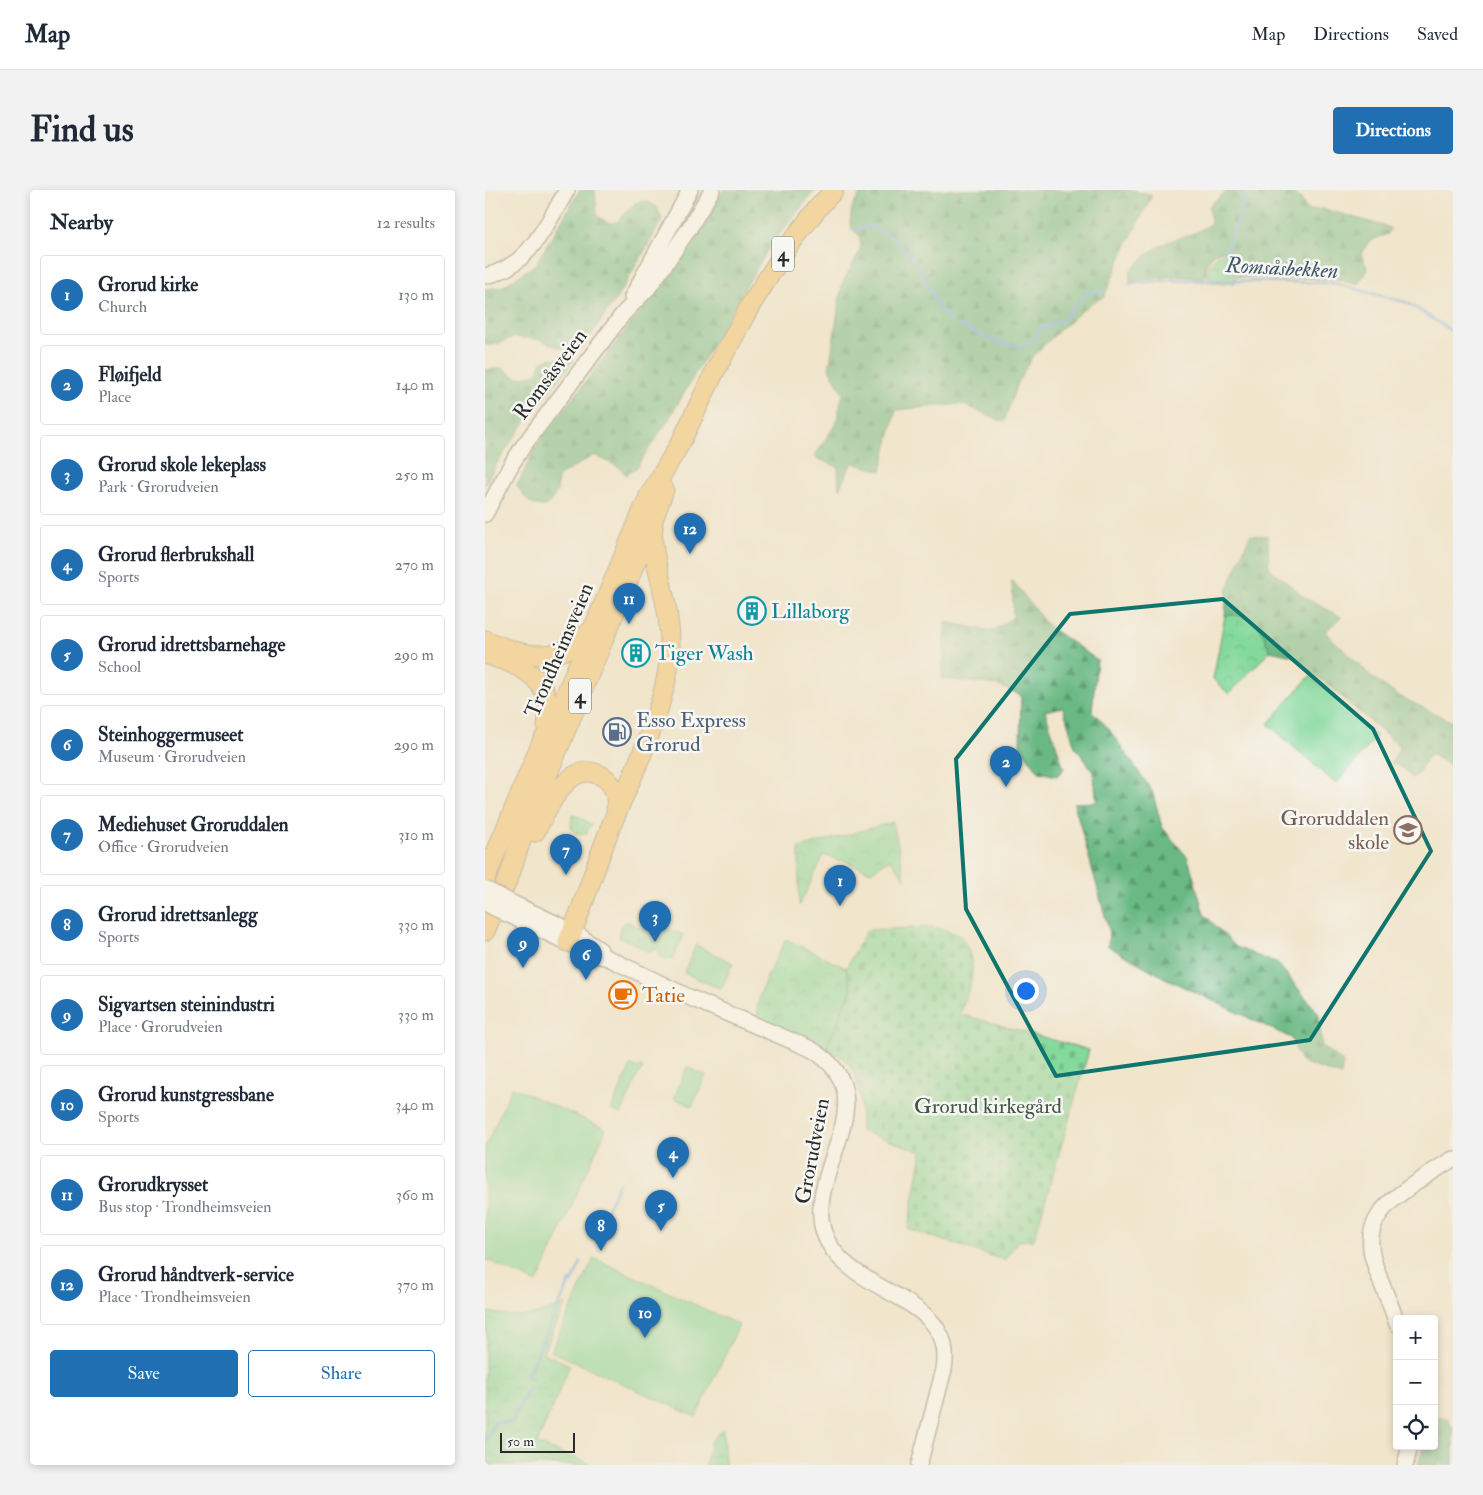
<!DOCTYPE html>
<meta charset="utf-8">
<style>
body{margin:0;font-family:"IM FELL Double Pica",serif;background:#f2f2f3;color:#1f2937}
.controls{position:absolute;right:15px;bottom:15px;display:grid;overflow:hidden;border-radius:5px;box-shadow:0 2px 8px #0003}
.controls button{width:45px;height:45px;display:grid;place-items:center;padding:0;border:0;border-bottom:1px solid #e0e1e3;background:#fff;color:#1f2937;font:25px sans-serif}
.scale{position:absolute;left:15px;bottom:12px;width:75px;box-sizing:border-box;padding-left:5px;border:2px solid #2b2b2b;border-top:0;font-size:14px;line-height:18px;white-space:nowrap;color:#2b2b2b;-webkit-text-stroke:4px #f6f6f2;paint-order:stroke}
.you{position:absolute;left:540px;top:800px;width:18px;height:18px;margin:-12px;border:4px solid #fff;border-radius:50%;background:#1a73e8;box-shadow:0 0 0 8px #1a73e833}
.badge{display:grid;place-items:center;width:32px;height:32px;border-radius:50%;background:#1f6fb2;color:#fff;font-size:16px;font-weight:700}
.pin{position:absolute;translate:-50% -41px;filter:drop-shadow(0 1px 2px #0008)}
.pin::after{content:'';position:absolute;top:26px;width:18px;height:15px;background:inherit;clip-path:polygon(0 0,100% 0,50% 100%)}
.list{margin:0;padding:0;list-style:none}
h2{display:flex;justify-content:space-between;align-items:center;height:65px;margin:0;padding:0 20px;font-size:21px}
h2 small{font-size:16px;font-weight:400;color:#747a83}
.list li{display:grid;grid-template-columns:32px 1fr auto;gap:15px;align-items:center;box-sizing:border-box;height:80px;margin:0 10px 10px;padding:0 10px;border:1px solid #e0e1e3;border-radius:5px}
.list b{display:block;font-size:19px;white-space:nowrap}
.list p{margin:0;font-size:16px;white-space:nowrap;color:#747a83}
.list em{font-size:16px;font-style:normal;color:#747a83}
.actions{display:flex;gap:10px;padding:15px 20px}
.actions a{flex:1;padding:11px 0;border:1px solid #1f6fb2;border-radius:5px;text-align:center;font-size:18px;color:#1f6fb2}
.actions .main{background:#1f6fb2;color:#fff}
.icon{flex:none;width:28px;height:28px;fill:none;stroke:currentColor;stroke-width:2;stroke-linecap:round;stroke-linejoin:round}
.map{position:relative;flex:none;width:968px;height:1275px;overflow:hidden;border-radius:5px}
header{display:flex;align-items:center;gap:30px;box-sizing:border-box;height:70px;padding:0 25px;background:#fff;border-bottom:1px solid #e0e1e3}
header strong{font-size:24px}
nav{display:flex;gap:28px;margin-inline-start:auto;font-size:18px}
.intro{display:flex;align-items:center;justify-content:space-between;box-sizing:border-box;height:120px;padding:0 30px}
h1{margin:0;font-size:35px}
.button{padding:12px 22px;border-radius:5px;background:#1f6fb2;color:#fff;font-size:18px;font-weight:700}
main{display:flex;gap:30px;padding:0 30px}
aside{flex:1;background:#fff;border-radius:5px;box-shadow:0 2px 8px #0003}
.map>svg:first-child{display:block}
</style>
<header>
<strong>Map</strong>
<nav><a>Map</a><a>Directions</a><a>Saved</a></nav>
</header>
<div class="intro"><h1>Find us</h1><a class="button">Directions</a></div>
<main>
<aside>
<h2>Nearby<small>12 results</small></h2>
<ul class="list">
<li><span class="badge">1</span><div><b>Grorud kirke</b><p>Church</p></div><em>130 m</em></li>
<li><span class="badge">2</span><div><b>Fløifjeld</b><p>Place</p></div><em>140 m</em></li>
<li><span class="badge">3</span><div><b>Grorud skole lekeplass</b><p>Park · Grorudveien</p></div><em>250 m</em></li>
<li><span class="badge">4</span><div><b>Grorud flerbrukshall</b><p>Sports</p></div><em>270 m</em></li>
<li><span class="badge">5</span><div><b>Grorud idrettsbarnehage</b><p>School</p></div><em>290 m</em></li>
<li><span class="badge">6</span><div><b>Steinhoggermuseet</b><p>Museum · Grorudveien</p></div><em>290 m</em></li>
<li><span class="badge">7</span><div><b>Mediehuset Groruddalen</b><p>Office · Grorudveien</p></div><em>310 m</em></li>
<li><span class="badge">8</span><div><b>Grorud idrettsanlegg</b><p>Sports</p></div><em>330 m</em></li>
<li><span class="badge">9</span><div><b>Sigvartsen steinindustri</b><p>Place · Grorudveien</p></div><em>330 m</em></li>
<li><span class="badge">10</span><div><b>Grorud kunstgressbane</b><p>Sports</p></div><em>340 m</em></li>
<li><span class="badge">11</span><div><b>Grorudkrysset</b><p>Bus stop · Trondheimsveien</p></div><em>360 m</em></li>
<li><span class="badge">12</span><div><b>Grorud håndtverk-service</b><p>Place · Trondheimsveien</p></div><em>370 m</em></li>
</ul>
<div class="actions"><a class="main">Save</a><a>Share</a></div>
</aside>
<div class="map">
<svg width="968" height="1275" viewBox="0 0 968 1275">
<defs>
<pattern id="grass-dots" width="8" height="8" patternUnits="userSpaceOnUse" patternTransform="scale(1.25)"><rect width="8" height="8" fill="#84d99c"/><path d="M2 2h.1M6 6h.1" fill="none" stroke="#72ba87" stroke-width="1.8" stroke-linecap="round"/></pattern>
<pattern id="forest-firs" width="22" height="20" patternUnits="userSpaceOnUse" patternTransform="scale(1.25)"><rect width="22" height="20" fill="#6bb984"/><path d="M5 1l3.5 6h-7zM16 11l3.5 6h-7z" fill="#58976c"/></pattern>
<pattern id="wetland-marsh" width="20" height="14" patternUnits="userSpaceOnUse" patternTransform="scale(1.25)"><rect width="20" height="14" fill="#84d99c"/><path d="M1 5h8M5 5V1M11 12h8M15 12V8" fill="none" stroke="#72ba87"/></pattern>
<pattern id="cemetery-stones" width="16" height="16" patternUnits="userSpaceOnUse" patternTransform="scale(1.25)"><rect width="16" height="16" fill="#84d99c"/><path d="M2 7V4a2 2 0 0 1 4 0v3zM10 15v-3a2 2 0 0 1 4 0v3z" fill="#72ba87"/></pattern>
<pattern id="park-crowns" width="20" height="18" patternUnits="userSpaceOnUse" patternTransform="scale(1.25)"><rect width="20" height="18" fill="#84d99c"/><path d="M2 6a3 3 0 1 1 6 0M12 15a3 3 0 1 1 6 0" fill="none" stroke="#72ba87"/></pattern>
</defs>
<rect width="100%" height="100%" fill="#f6f6f2"/>
<filter id="ink" filterUnits="userSpaceOnUse"><feTurbulence type="fractalNoise" baseFrequency=".02" numOctaves="2"/><feDisplacementMap in="SourceGraphic" scale="10" xChannelSelector="R" yChannelSelector="G"/><feConvolveMatrix kernelMatrix="1 2 1 2 8 2 1 2 1" color-interpolation-filters="sRGB"/></filter>
<filter id="wash" filterUnits="userSpaceOnUse"><feTurbulence type="fractalNoise" baseFrequency=".0096" numOctaves="4" result="noise"/><feDisplacementMap in="SourceGraphic" scale="20" xChannelSelector="R" yChannelSelector="G"/><feGaussianBlur stdDeviation="1.12" result="paint"/><feColorMatrix in="noise" values="0 0 0 0 0 0 0 0 0 0 0 0 0 0 0 0 0 1.4 0 .05"/><feComposite in="paint" operator="in"/></filter>
<g filter="url(#wash)">
<rect width="100%" height="100%" fill="#f1e5cc"/>
<!-- grass -->
<polygon fill="url(#grass-dots)" stroke="#588264" points="87,625 95,627 107,635 103,639 101,645 89,642 86,637"/>
<!-- forest -->
<g fill="url(#forest-firs)" stroke="#4b7258">
<polygon points="95,0 110,0 112,25 123,33 132,32 150,13 162,11 172,17 177,29 166,50 133,106 97,158 75,158 56,150 29,147 9,155 0,155 0,99 17,97 50,75"/>
<path d="M 238,0 L 330,0 L 283,59 L 184,229 L 151,278 L 141,285 L 134,277 L 109,265 L 73,287 L 72,302 L 62,316 C 45,317 41,309 32,296 L 52,254 L 194,72 L 224,28 Z"/>
<polygon points="377,0 651,0 652,2 666,4 666,8 639,60 619,107 606,113 576,139 547,167 532,193 519,232 477,214 411,220 396,281 367,273 354,299 353,277 329,267 351,233 358,203 344,179 357,94 375,61 376,53 374,45 367,39 365,32 367,18"/>
<path d="M 743,0 L 806,0 L 816,9 L 822,20 L 839,19 L 906,38 L 903,44 L 884,51 L 876,64 L 883,80 L 872,95 L 852,89 L 752,87 L 752,63 L 741,60 L 728,64 L 722,73 L 722,86 L 719,89 L 689,86 L 645,92 L 645,81 C 655,70 669,57 683,52 C 701,45 710,45 726,33 L 724,16 Z"/>
<path d="M 67,168 L 89,170 C 57,210 24,250 0,295 L 0,180 L 17,178 L 32,188 L 52,184 L 57,171 Z"/>
<polygon points="765,345 783,346 784,378 821,408 856,427 840,442 887,487 912,505 968,532 968,577 947,565 943,566 932,585 927,588 919,579 906,573 915,557 808,466 785,461 777,442 747,425 740,426 742,400"/>
<polygon points="527,390 562,435 612,470 607,521 623,538 667,601 677,637 703,668 719,724 751,757 793,774 834,824 837,856 858,872 856,886 816,872 806,848 680,788 623,756 624,740 589,613 612,612 608,581 590,557 578,517 560,521 579,579 572,586 554,582 535,556 536,505 511,495 457,489 461,432 507,441 528,427"/>
<polygon points="949,1227 963,1228 968,1240 968,1275 933,1275 939,1256 949,1256"/>
</g>
<!-- wetland -->
<path fill="url(#wetland-marsh)" stroke="#588264" d="M 740,63 L 750,66 L 750,93 L 737,94 L 724,92 C 724,75 723,69 740,63 Z"/>
<!-- cemetery -->
<path fill="url(#cemetery-stones)" stroke="#588264" d="M 448,737 C 455,739 464,740 471,744 C 476,746 479,751 481,756 C 494,779 483,802 475,824 L 604,860 L 549,1050 L 533,1051 L 519,1070 L 423,1039 L 437,962 L 376,941 C 376,919 378,890 362,872 C 357,866 348,863 341,859 L 366,800 L 361,778 L 382,740 Z"/>
<!-- park -->
<g fill="url(#park-crowns)" stroke="#588264">
<path d="M 747,425 C 775,428 775,438 785,461 L 744,504 L 728,489 L 740,426 Z"/>
<polygon points="408,632 420,689 405,669 386,682 358,670 355,671 339,665 314,716 314,658"/>
<path d="M 142,731 L 174,747 L 178,740 L 186,740 L 199,745 L 188,768 L 180,770 L 173,766 L 174,762 L 169,759 L 164,762 L 142,750 L 134,748 C 134,740 134,735 142,731 Z"/>
<path d="M 301,749 L 361,778 L 366,800 L 341,859 L 273,826 C 269,804 291,770 301,749 Z"/>
<path d="M 81,1114 L 58,1163 L 85,1175 L 52,1254 L 108,1275 L 0,1275 L 0,1158 C 4,1146 0,1134 2,1122 L 27,1126 L 49,1125 Z"/>
<polygon points="238,1239 240,1275 220,1275 226,1251"/>
</g>
<!-- pitch -->
<g fill="#84d99c" stroke="#588264">
<polygon points="825,486 892,546 851,594 783,534"/>
<polygon points="211,755 248,773 236,799 199,783"/>
<path d="M 146,875 L 153,878 L 156,876 L 158,880 L 154,882 C 148,896 142,910 136,924 L 126,920 Z"/>
<polygon points="202,877 221,886 207,916 189,908"/>
<polygon points="27,897 121,939 52,1093 0,1069 0,958"/>
<polygon points="109,1068 254,1135 211,1227 66,1161"/>
</g>
<g fill="none" stroke-linecap="round" stroke-linejoin="round">
<!-- stream -->
<g stroke="#70a7df" stroke-width="3">
<polyline points="368,40 384,36 406,46 426,66 441,92 451,114 465,131"/>
<polyline points="740,63 757,21 757,0"/>
<polyline points="644,94 688,90 848,93 923,113 968,142"/>
<path d="M 473,135 C 497,145 518,159 544,155 L 557,138 L 576,131 L 601,104 L 617,100"/>
<polyline points="110,1046 134,993"/>
<polyline points="47,1189 42,1186 85,1091 87,1093 96,1072"/>
<polyline points="1,1251 10,1231 20,1233 28,1231 43,1198"/>
</g>
</g>
</g>
<g filter="url(#ink)">
<g fill="none" stroke-linecap="round" stroke-linejoin="round">
<defs>
<g id="tertiary">
<path d="M 0,86 C 44,77 61,35 82,0"/>
<polyline points="147,107 205,0"/>
<polyline points="0,324 26,275 39,255 138,124 163,98 174,83 205,37 227,0"/>
<polyline points="27,713 87,741 115,760"/>
<path d="M 22,724 L 105,763 L 123,768 L 208,809 L 326,859 C 407,907 318,981 339,1043 C 361,1106 473,1104 459,1179 L 434,1275"/>
<path d="M 912,1134 C 906,1113 895,1093 889,1072 C 876,1032 902,1012 932,992 C 944,984 956,976 968,969"/>
<polyline points="920,1275 925,1256"/>
</g>
<g id="trunk">
<path d="M 0,450 C 25,461 58,473 84,458 C 92,454 99,447 106,441"/>
<path d="M 0,464 C 39,476 70,489 62,536"/>
<path d="M 50,642 C 62,620 83,567 117,586 C 132,595 132,609 131,624"/>
<polyline points="0,689 56,554 70,530 164,306 196,252 230,181 265,116 302,58 332,19 349,0"/>
<polyline points="0,741 25,684 39,641 168,330 179,300"/>
<path d="M 83,752 C 101,710 113,666 131,624 C 152,576 181,515 185,463 C 186,437 181,413 175,388 C 171,371 166,354 168,336"/>
</g>
</defs>
<!-- tertiary casing -->
<use href="#tertiary" stroke="#8e887c" stroke-width="18"/>
<!-- trunk casing -->
<use href="#trunk" stroke="#8e887c" stroke-width="21"/>
<!-- tertiary -->
<use href="#tertiary" stroke="#fff" stroke-width="15"/>
<!-- trunk -->
<use href="#trunk" stroke="#f7c06c" stroke-width="19"/>
<defs>
<g id="tertiary-bridge">
<polyline points="0,699 27,713"/>
<polyline points="0,713 22,724"/>
</g>
</defs>
<!-- tertiary-bridge casing -->
<use href="#tertiary-bridge" stroke="#8e887c" stroke-width="18" stroke-linecap="butt"/>
<!-- tertiary-bridge -->
<use href="#tertiary-bridge" stroke="#fff" stroke-width="15"/>
</g>
</g>
<!-- marked area -->
<path d="M0 0H968V1275H0ZM 738,409 L 888,539 L 946,661 L 825,850 L 571,886 L 481,719 L 471,569 L 585,424 Z" fill="#f1e5cc" fill-opacity=".55" fill-rule="evenodd"/>
<path fill="none" stroke="#0f766e" stroke-width="4" stroke-linejoin="round" d="M 738,409 L 888,539 L 946,661 L 825,850 L 571,886 L 481,719 L 471,569 L 585,424 Z"/>
<!-- icons -->
<defs>
<symbol id="building-ring" viewBox="-11 -11 22 22"><circle r="9.5" fill="#f6f6f2" stroke="#0f9aa8" stroke-width="1.5"/><path d="M-4-6H4V6H1V3H-1V6H-4ZM-2.5-4.3h1.7v1.8h-1.7ZM.8-4.3h1.7v1.8H.8ZM-2.5-1h1.7V.8h-1.7ZM.8-1h1.7V.8H.8Z" fill="#0f9aa8"/></symbol>
<symbol id="fuel-ring" viewBox="-11 -11 22 22"><circle r="9.5" fill="#f6f6f2" stroke="#5c6f8a" stroke-width="1.5"/><path d="M-5.5-6h7V0h2V4h1.3V-2.5L3-4.5l.8-.8L6-3V5H2.5V1h-1V6h-7ZM-4.2-4.7v3.2H.2V-4.7Z" fill="#5c6f8a"/></symbol>
<symbol id="school-ring" viewBox="-11 -11 22 22"><circle r="9.5" fill="#f6f6f2" stroke="#8d6e63" stroke-width="1.5"/><path d="M0-5L7-2L0 1L-7-2ZM-4 1L0 2.5L4 1V4Q0 6-4 4Z" fill="#8d6e63"/></symbol>
<symbol id="cafe-ring" viewBox="-11 -11 22 22"><circle r="9.5" fill="#f6f6f2" stroke="#e8710a" stroke-width="1.5"/><path d="M-5.5-4.5H6V0H3Q3 3.5 0 3.5H-2.5Q-5.5 3.5-5.5 0ZM3-3.2v2h1.7v-2ZM-6 4.5H4V6H-6Z" fill="#e8710a"/></symbol>
</defs>
<g fill-rule="evenodd">
<use href="#building-ring" x="251" y="405" width="32" height="32"/>
<use href="#building-ring" x="135" y="447" width="32" height="32"/>
<use href="#fuel-ring" x="116" y="526" width="32" height="32"/>
<use href="#school-ring" x="907" y="624" width="32" height="32"/>
<use href="#cafe-ring" x="122" y="789" width="32" height="32"/>
</g>
<g text-anchor="middle" stroke-width="5" stroke-linejoin="round" paint-order="stroke">
<!-- shield labels -->
<g fill="#f6f6f2" stroke="#686867" stroke-width="1">
<rect x="287" y="46.5" width="22" height="35" rx="4"/>
<rect x="84" y="488.5" width="22" height="35" rx="4"/>
</g>
<g font-size="20" font-weight="bold" fill="#2b2b2b">
<text x="298" y="71">4</text>
<text x="95" y="513">4</text>
</g>
<!-- street labels -->
<g font-size="21" fill="#2b2b2b" stroke="#f6f6f2">
<text transform="translate(65 184) rotate(-53)" y="7">Romsåsveien</text>
<text transform="translate(74 460) rotate(-67)" y="7">Trondheimsveien</text>
<text transform="translate(327 961) rotate(-79)" y="7">Grorudveien</text>
</g>
<!-- culture labels -->
<g font-size="21" fill="#0d838f" stroke="#f6f6f2" text-anchor="start">
<text x="286" y="428">Lillaborg</text>
<text x="170" y="470">Tiger Wash</text>
</g>
<!-- service labels -->
<g font-size="21" fill="#4e5e75" stroke="#f6f6f2" text-anchor="start">
<text x="151" y="537">Esso Express<tspan x="151" dy="24">Grorud</tspan></text>
</g>
<!-- education labels -->
<g font-size="21" fill="#785e54" stroke="#f6f6f2" text-anchor="end">
<text x="904" y="635">Groruddalen<tspan x="904" dy="24">skole</tspan></text>
</g>
<!-- food labels -->
<g font-size="21" fill="#c56008" stroke="#f6f6f2" text-anchor="start">
<text x="157" y="812">Tatie</text>
</g>
<!-- park labels -->
<g font-size="21" fill="#415647" stroke="#f6f6f2">
<text x="503" y="923">Grorud kirkegård</text>
</g>
<!-- water labels -->
<g font-size="22" font-style="italic" fill="#43566a" stroke="#f6f6f2">
<text transform="translate(797 77) rotate(3)" y="8">Romsåsbekken</text>
</g>
</g>
</svg>
<div class="controls">
<button>+</button>
<button>−</button>
<button><svg class="icon" aria-label="locate" viewBox="0 0 24 24"><circle cx="12" cy="12" r="6"/><path d="M12 2v4M12 18v4M2 12h4M18 12h4"/></svg></button>
</div>
<div class="scale">50 m</div>
<div class="you"></div>
<div class="pin badge" style="left:355px;top:716px">1</div>
<div class="pin badge" style="left:521px;top:597px">2</div>
<div class="pin badge" style="left:170px;top:752px">3</div>
<div class="pin badge" style="left:188px;top:988px">4</div>
<div class="pin badge" style="left:176px;top:1041px">5</div>
<div class="pin badge" style="left:101px;top:790px">6</div>
<div class="pin badge" style="left:81px;top:685px">7</div>
<div class="pin badge" style="left:116px;top:1061px">8</div>
<div class="pin badge" style="left:38px;top:778px">9</div>
<div class="pin badge" style="left:160px;top:1148px">10</div>
<div class="pin badge" style="left:144px;top:434px">11</div>
<div class="pin badge" style="left:205px;top:364px">12</div>
</div>
</main>
